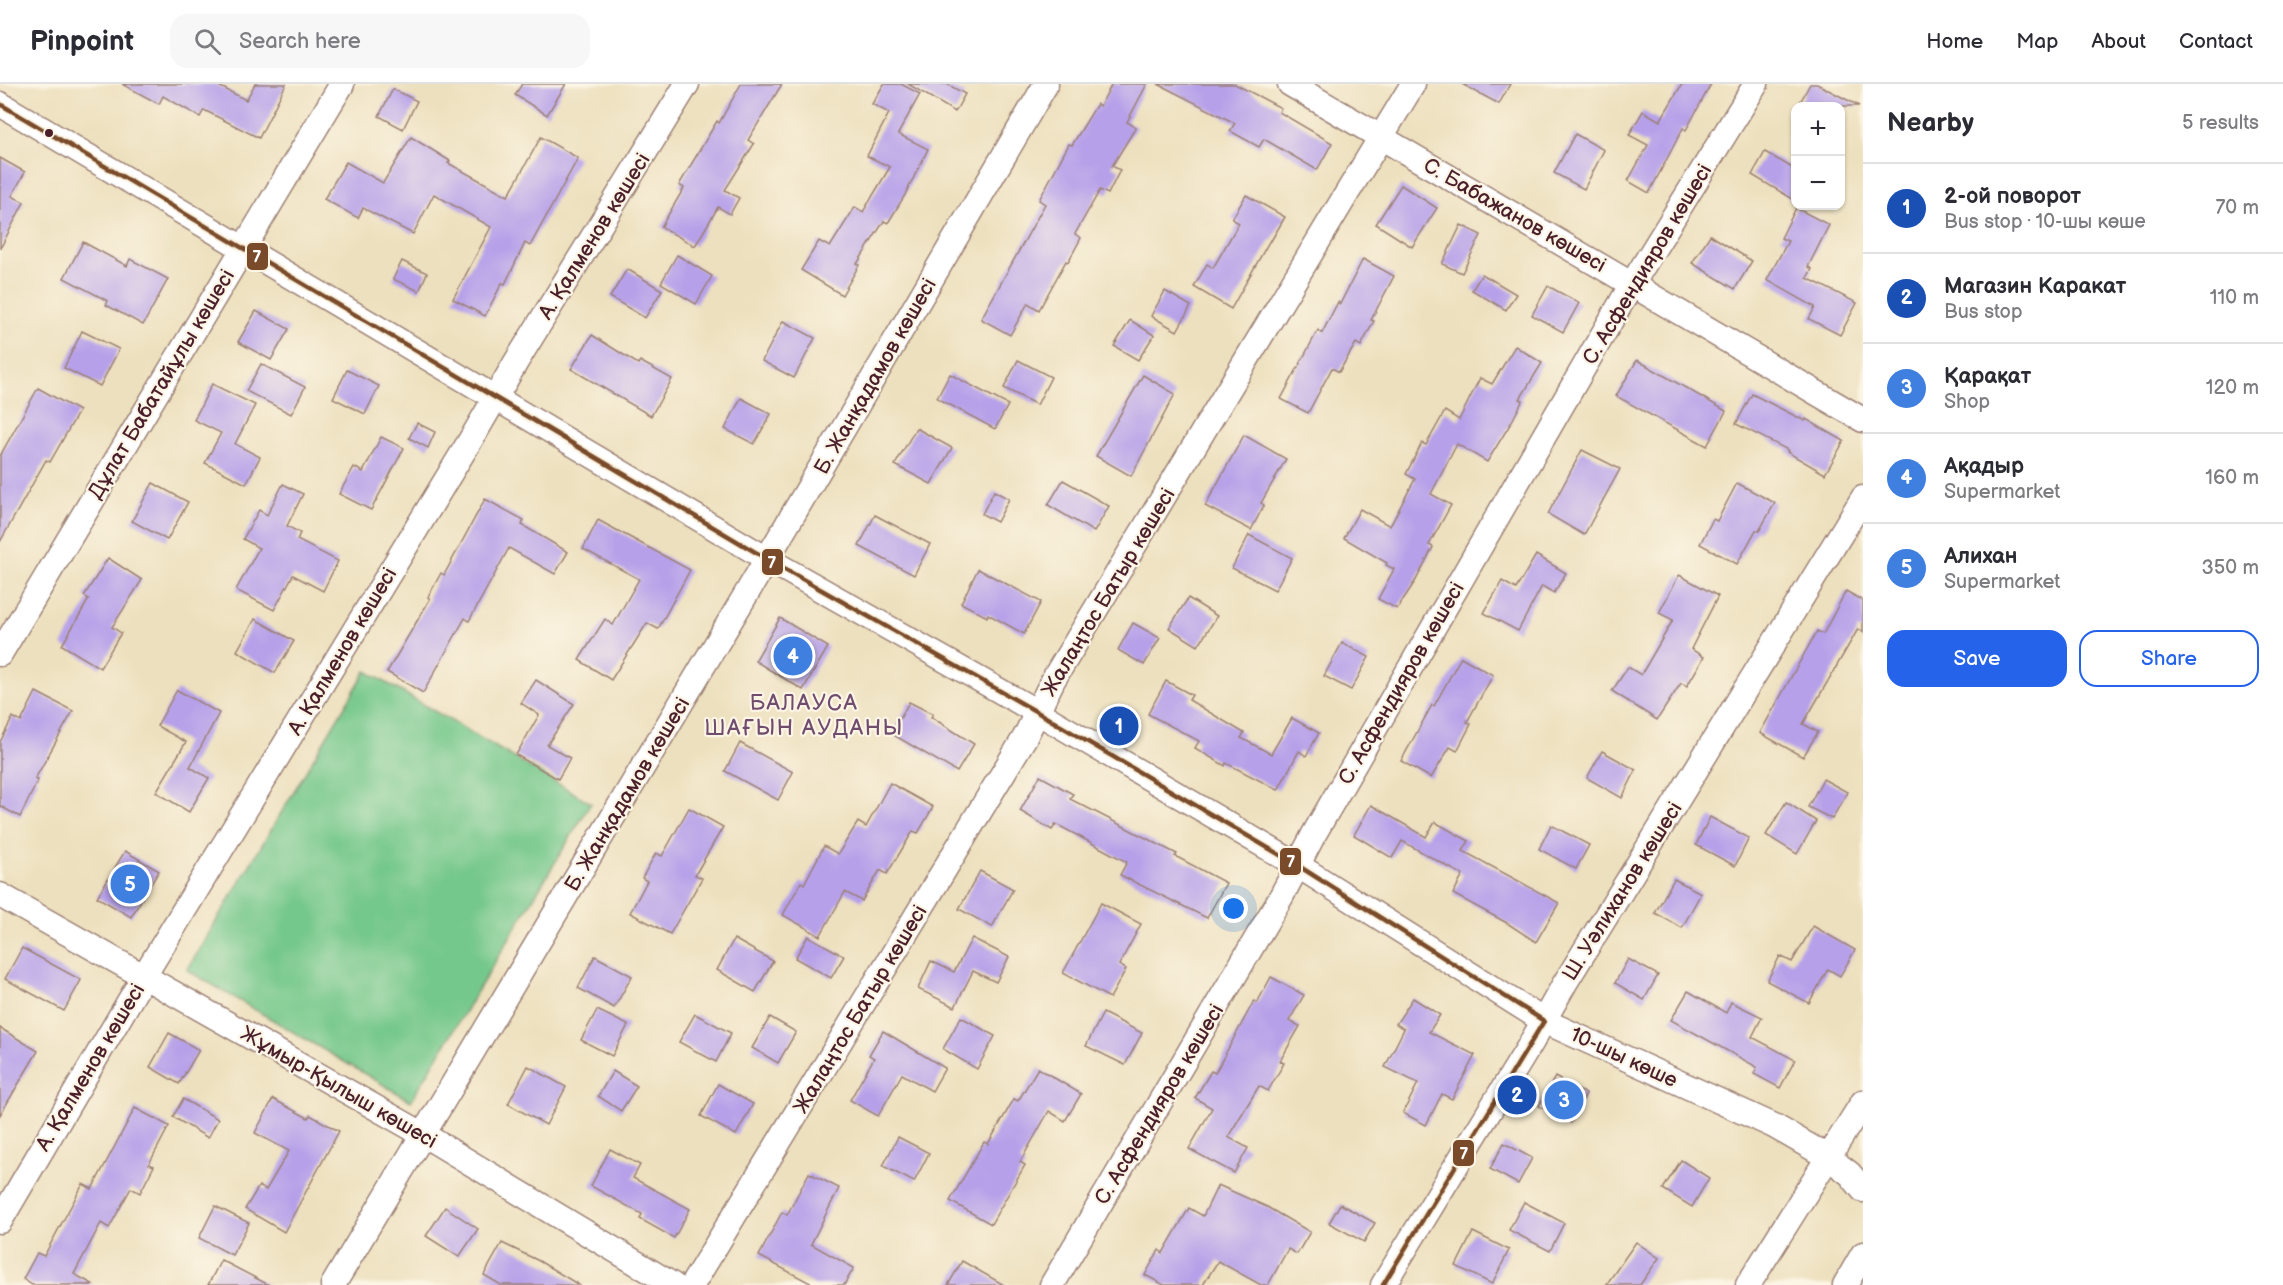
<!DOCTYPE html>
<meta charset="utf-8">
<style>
body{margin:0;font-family:"Balsamiq Sans",sans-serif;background:#f7f7f7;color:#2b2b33}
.controls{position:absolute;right:18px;top:18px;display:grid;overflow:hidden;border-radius:12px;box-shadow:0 2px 4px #0004}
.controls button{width:54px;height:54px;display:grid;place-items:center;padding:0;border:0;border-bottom:2px solid #e1e1e2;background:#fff;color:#2b2b33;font:30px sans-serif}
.you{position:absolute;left:1234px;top:825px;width:21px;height:21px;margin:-15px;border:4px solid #fff;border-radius:50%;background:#1a73e8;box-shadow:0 0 0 9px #1a73e833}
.badge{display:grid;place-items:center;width:39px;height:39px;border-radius:50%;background:#2563eb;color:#fff;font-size:20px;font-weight:700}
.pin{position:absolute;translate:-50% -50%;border:3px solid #fff;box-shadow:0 2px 6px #0006}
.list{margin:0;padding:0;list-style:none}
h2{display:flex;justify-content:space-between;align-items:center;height:78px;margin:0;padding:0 24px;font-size:26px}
h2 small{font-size:20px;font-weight:400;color:#7c7c81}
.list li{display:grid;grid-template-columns:39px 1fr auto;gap:18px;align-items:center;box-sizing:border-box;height:90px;padding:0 24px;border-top:2px solid #e1e1e2}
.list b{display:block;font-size:22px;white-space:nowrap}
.list p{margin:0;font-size:20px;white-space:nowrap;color:#7c7c81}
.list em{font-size:20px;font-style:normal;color:#7c7c81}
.actions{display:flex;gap:12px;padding:18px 24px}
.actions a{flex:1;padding:14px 0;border:2px solid #2563eb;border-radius:18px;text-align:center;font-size:21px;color:#2563eb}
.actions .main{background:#2563eb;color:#fff}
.icon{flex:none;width:33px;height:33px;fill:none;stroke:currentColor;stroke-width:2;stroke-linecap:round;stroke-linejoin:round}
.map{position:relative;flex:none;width:1863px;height:1201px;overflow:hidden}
header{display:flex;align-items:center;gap:36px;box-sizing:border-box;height:84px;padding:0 30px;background:#fff;border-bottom:2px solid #e1e1e2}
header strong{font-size:28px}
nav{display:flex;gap:33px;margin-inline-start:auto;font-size:21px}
.search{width:420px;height:54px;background:#f7f7f7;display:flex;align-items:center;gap:15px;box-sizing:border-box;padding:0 21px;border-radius:18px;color:#7c7c81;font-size:22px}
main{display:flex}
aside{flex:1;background:#fff}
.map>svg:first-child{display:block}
</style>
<header>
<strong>Pinpoint</strong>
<div class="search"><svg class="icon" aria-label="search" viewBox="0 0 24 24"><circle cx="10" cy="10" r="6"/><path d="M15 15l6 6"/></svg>Search here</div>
<nav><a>Home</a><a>Map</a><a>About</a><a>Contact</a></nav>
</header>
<main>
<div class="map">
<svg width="1863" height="1201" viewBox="0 0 1863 1201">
<rect width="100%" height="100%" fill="#fcf5e5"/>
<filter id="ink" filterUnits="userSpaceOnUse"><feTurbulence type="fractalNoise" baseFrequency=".0167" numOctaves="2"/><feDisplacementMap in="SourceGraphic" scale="12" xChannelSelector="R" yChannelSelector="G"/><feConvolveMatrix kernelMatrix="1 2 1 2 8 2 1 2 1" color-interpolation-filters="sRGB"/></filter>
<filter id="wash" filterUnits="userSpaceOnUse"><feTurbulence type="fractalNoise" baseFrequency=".008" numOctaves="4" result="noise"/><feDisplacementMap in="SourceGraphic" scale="24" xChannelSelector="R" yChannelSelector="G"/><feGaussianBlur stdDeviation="1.35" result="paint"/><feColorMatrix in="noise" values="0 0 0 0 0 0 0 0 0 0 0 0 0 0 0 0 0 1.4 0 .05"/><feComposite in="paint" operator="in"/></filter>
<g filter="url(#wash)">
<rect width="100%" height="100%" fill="#ede0be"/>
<!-- green -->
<polygon fill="#75c88b" stroke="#60745b" stroke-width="1.5" points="366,587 591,719 411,1017 187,886"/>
<g id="blocks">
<!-- building -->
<g fill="#b6a0e9">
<polygon points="122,0 215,0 246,16 255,0 286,0 259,54 204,26 200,33 163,12 159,20"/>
<polygon points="522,0 566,0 547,31 515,11"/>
<polygon points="741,0 782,0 748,56 754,60 725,106 739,114 730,130 718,123 695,162 661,143 684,104 679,101 717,37 719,39"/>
<polygon points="884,0 901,0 920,10 898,50 928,65 905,111 888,139 884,137 857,180 859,181 842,211 801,186 819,157 830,163 855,123 863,128 890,83 867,72 889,29 872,20"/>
<polygon points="908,0 947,0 965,10 955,28"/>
<polygon points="1112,0 1147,0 1127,38 1136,43 1112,82 1120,86 1108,110 1100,106 1075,150 1081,154 1068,178 1066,177 1039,226 1028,219 1010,251 981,235 1045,120 1039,116 1069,60 1072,61 1097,20 1100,22"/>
<polygon points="1158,0 1235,0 1281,24 1279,28 1332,59 1317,86 1264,55 1259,63 1230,47 1235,39"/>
<polygon points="1462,0 1510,0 1499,20"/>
<polygon points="1682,0 1711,0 1686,46 1683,44 1649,109 1628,97 1648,61 1629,51 1643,27 1660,37"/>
<polygon points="1810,0 1817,0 1859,22 1798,22"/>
<polygon points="393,5 417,17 403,45 379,32"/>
<polygon points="1575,50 1604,66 1584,105 1554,89"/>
<polygon points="411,53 450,77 448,79 508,112 541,53 578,74 530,162 525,159 505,200 502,199 485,232 453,215 491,143 434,110 413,150 363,124 358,134 324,115 346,78 383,99"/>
<polygon points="1765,68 1796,86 1796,117 1752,91"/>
<polygon points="0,74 25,88 12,112 24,118 0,165"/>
<polygon points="1401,101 1437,124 1412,163 1376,140"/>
<polygon points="1246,111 1285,133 1271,157 1270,156 1231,225 1194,203 1207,180 1213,184 1239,139 1232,135"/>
<polygon points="1796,124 1829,141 1808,183 1812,185 1807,194 1857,219 1840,251 1809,235 1815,223 1767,196 1788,157 1781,154"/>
<polygon points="1461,141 1481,151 1462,189 1442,180"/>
<polygon points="1710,151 1752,177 1735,205 1692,179"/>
<polygon points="83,158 127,182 130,175 168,195 143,241 106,221 108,217 64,194"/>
<polygon points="677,171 712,192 696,220 661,199"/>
<polygon points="1363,175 1394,192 1371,236 1374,237 1361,262 1356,259 1339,288 1332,284 1308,329 1281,315 1318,246 1322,249 1338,218 1340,220"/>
<polygon points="402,177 427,189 419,207 393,195"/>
<polygon points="627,185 662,206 645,234 610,213"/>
<polygon points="1482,190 1516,210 1506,226 1472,206"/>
<polygon points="1548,202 1579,219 1563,248 1532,231"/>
<polygon points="1165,207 1191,222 1177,247 1151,232"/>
<polygon points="256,227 289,245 271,276 238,258"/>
<polygon points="1130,236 1154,251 1138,276 1114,262"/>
<polygon points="783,237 815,254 794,294 762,277"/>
<polygon points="82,247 119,265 100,302 64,284"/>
<polygon points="592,251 638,280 640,277 672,295 651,332 571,285"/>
<polygon points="1515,262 1542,279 1520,315 1523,316 1511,339 1487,378 1457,360 1431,410 1451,421 1429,461 1433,463 1416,496 1397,525 1378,515 1394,485 1386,481 1387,479 1344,454 1360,425 1390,442 1415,395 1406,390 1422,359 1426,361 1445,327 1459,336 1480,294 1492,300"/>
<polygon points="1018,276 1051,293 1037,321 1004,304"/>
<polygon points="1637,276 1726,327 1707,362 1616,312"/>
<polygon points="261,280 305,303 291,330 246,307"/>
<polygon points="347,286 379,302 365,330 333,314"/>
<polygon points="950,290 1008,321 995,345 937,314"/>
<polygon points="1143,291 1175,310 1131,392 1096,372"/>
<polygon points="212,300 255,321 235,360 260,373 246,400 205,379 221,349 194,336"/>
<polygon points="38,304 79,327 50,378 46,376 0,458 0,372"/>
<polygon points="1752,310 1805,337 1806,335 1844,357 1825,390 1787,368 1788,366 1736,340"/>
<polygon points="741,314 771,330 754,360 725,345"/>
<polygon points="417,339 435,348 428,364 409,354"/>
<polygon points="916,344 952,364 931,400 895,381"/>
<polygon points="1244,351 1286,375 1261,419 1264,421 1251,446 1205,422"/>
<polygon points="381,353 404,364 371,426 339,410 354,383 363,388"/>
<polygon points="1582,366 1620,385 1584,451 1548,430"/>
<polygon points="1063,396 1109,422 1094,448 1048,421"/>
<polygon points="153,399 188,418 167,456 132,437"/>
<polygon points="1737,399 1775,419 1759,447 1756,446 1737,480 1700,460 1713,435 1717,437"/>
<polygon points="283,400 303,410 287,442 300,449 297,456 338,477 323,507 293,491 274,526 236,506 259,464 243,455 259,426 267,431"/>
<polygon points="994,407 1009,415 997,438 982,430"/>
<polygon points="485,415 524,436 522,441 568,468 555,490 509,464 469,537 465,534 423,609 387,588 430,515 428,513 441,489 444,491"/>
<polygon points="875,431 930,460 914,491 859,462"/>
<polygon points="598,436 690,486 658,545 647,539 611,596 579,576 605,535 613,541 639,495 583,465"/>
<polygon points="1249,451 1292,474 1275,506 1232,484"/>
<polygon points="1536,471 1566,489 1554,509 1542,502 1518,547 1484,529 1502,497 1516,505"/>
<polygon points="108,474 142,496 112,543 121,549 100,584 62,561 89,515 84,512"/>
<polygon points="978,485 1041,518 1024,550 988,530 987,533 961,519"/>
<polygon points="1679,491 1718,512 1691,565 1704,573 1687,602 1681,599 1657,636 1612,607 1628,583 1641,591 1673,536 1659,529"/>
<polygon points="1846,507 1863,517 1863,548 1858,545 1803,640 1818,648 1803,673 1760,649 1817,547 1823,550"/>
<polygon points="1188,514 1217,532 1198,562 1169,544"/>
<polygon points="780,534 828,563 803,606 755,577"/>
<polygon points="255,535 294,557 275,589 237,567"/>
<polygon points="1133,539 1160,554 1144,581 1118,566"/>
<polygon points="1342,559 1369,573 1351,606 1324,592"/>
<polygon points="1461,573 1493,591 1467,638 1471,640 1457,667 1450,663 1431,694 1401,677 1432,621 1434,622"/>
<polygon points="536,596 574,620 547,661 570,674 558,695 516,671 539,631 521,619"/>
<polygon points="1166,597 1192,611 1189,616 1244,649 1241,654 1271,670 1292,634 1319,649 1306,672 1299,667 1278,706 1226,679 1225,682 1195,664 1199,657 1148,630"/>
<polygon points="177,606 219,629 190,683 209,694 189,728 156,708 186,658 157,642"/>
<polygon points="36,608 73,627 35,695 38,696 20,733 0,722 0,658 13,633 21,638"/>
<polygon points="909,618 933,630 931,633 974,660 957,688 892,650"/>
<polygon points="740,659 793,688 778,716 725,687"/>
<polygon points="1602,667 1636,686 1622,714 1587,694"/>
<polygon points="1040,692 1073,710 1070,715 1177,770 1175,772 1226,799 1207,834 1120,791 1127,778 1056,740 1052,746 1020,727"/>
<polygon points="1823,695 1847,708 1832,735 1808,723"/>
<polygon points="890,699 933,723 918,749 913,747 887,790 880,786 862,817 845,808 820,852 783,831 801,798 804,800 824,762 838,770 858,738 866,743"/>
<polygon points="1786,718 1816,737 1797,770 1766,751"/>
<polygon points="1371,721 1426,753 1435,738 1469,757 1463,767 1559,819 1536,858 1507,839 1453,810 1463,791 1402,757 1392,774 1354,751"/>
<polygon points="689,724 723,743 695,791 702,794 670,850 630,829 647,797 642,794 656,769 662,772"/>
<polygon points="1710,733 1749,754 1735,782 1696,761"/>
<polygon points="1551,741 1589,761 1576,785 1539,765"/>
<polygon points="125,767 159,787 131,833 97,813"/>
<polygon points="980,787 1013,805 992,843 959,825"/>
<polygon points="1674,795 1701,809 1682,844 1655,829"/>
<polygon points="1101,819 1141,840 1119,881 1126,885 1110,914 1063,889"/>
<polygon points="1813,842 1855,866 1840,892 1828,885 1809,919 1767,897 1780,872 1792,878"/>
<polygon points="808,852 844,872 831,894 795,874"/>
<polygon points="972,854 1009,873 996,898 973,887 955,923 918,905 931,877 954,888"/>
<polygon points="734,855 773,877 755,908 717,886"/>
<polygon points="22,864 81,896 64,927 5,895"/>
<polygon points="595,872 632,892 614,924 578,904"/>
<polygon points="1628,875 1658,891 1644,916 1615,899"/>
<polygon points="1271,893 1304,911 1289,937 1300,942 1280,977 1284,979 1268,1007 1259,1002 1228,1053 1248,1064 1234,1089 1189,1065 1212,1024 1195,1014 1211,987 1215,989 1254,917 1257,919"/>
<polygon points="1688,907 1726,929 1731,918 1762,933 1752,953 1795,976 1780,1004 1754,990 1757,983 1671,936"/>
<polygon points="1413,914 1440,931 1429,948 1475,971 1452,1015 1442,1010 1426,1041 1403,1029 1418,999 1385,983 1404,945 1396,940"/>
<polygon points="597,926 628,941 612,972 581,956"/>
<polygon points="1103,929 1142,949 1125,981 1086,962"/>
<polygon points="695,930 731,949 716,978 679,958"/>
<polygon points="770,933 796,948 778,979 752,964"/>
<polygon points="961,933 995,952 977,985 943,965"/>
<polygon points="0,944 38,967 0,1031"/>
<polygon points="883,947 945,984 932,1007 902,990 878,1032 850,1016 874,974 869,971"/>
<polygon points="169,949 199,966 179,1000 150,983"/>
<polygon points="528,982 566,1003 546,1041 508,1020"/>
<polygon points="1038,984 1081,1010 1065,1037 1049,1027 1020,1078 1025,1081 991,1140 950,1117 984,1058 988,1060 1014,1015 1018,1017"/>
<polygon points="613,987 637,1002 621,1027 598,1012"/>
<polygon points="1555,993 1586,1010 1571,1039 1539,1022"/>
<polygon points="718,1000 753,1020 736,1051 701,1032"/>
<polygon points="183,1015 218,1035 208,1054 173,1033"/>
<polygon points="273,1015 308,1034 310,1031 339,1047 284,1148 245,1125 259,1102 266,1106 289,1067 255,1049"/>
<polygon points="135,1024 169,1042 149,1080 154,1082 140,1109 131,1104 109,1144 101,1139 74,1190 94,1201 32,1201 23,1195 37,1169 44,1172 83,1100 92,1105"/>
<polygon points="898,1053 929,1069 914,1098 883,1082"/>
<polygon points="1504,1059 1532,1074 1518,1100 1490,1085"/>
<polygon points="610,1065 640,1081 633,1094 690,1125 674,1154 640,1135 642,1130 591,1102"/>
<polygon points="1681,1076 1709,1094 1692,1123 1663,1105"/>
<polygon points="809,1089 839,1104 811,1160 854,1184 844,1201 814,1201 759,1172 782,1128 787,1131"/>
<polygon points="1218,1101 1267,1123 1310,1148 1297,1170 1288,1165 1268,1201 1261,1201 1218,1177 1203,1201 1164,1201 1145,1191 1159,1166 1163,1169 1189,1124 1203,1132"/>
<polygon points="1524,1118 1564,1139 1550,1167 1509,1146"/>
<polygon points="1340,1120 1375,1139 1364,1158 1329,1139"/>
<polygon points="215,1122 249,1139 232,1171 199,1154"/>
<polygon points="445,1123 478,1145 459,1173 426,1152"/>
<polygon points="1473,1148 1509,1166 1492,1200 1456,1182"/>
<polygon points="1636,1158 1659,1174 1640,1201 1606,1201"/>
<polygon points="502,1159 539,1177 579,1201 501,1201 484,1191"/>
<polygon points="221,1176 269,1201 208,1201"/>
<polygon points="962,1177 1004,1201 948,1201"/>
</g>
</g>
</g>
<g filter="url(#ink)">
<use href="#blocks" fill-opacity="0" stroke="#9c8074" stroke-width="1.5"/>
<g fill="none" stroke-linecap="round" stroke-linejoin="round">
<defs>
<g id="minor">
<polyline points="1290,0 1863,336"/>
<polyline points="0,20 767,475 1037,628 1297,781 1544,937 1774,1042 1828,1073 1850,1090 1863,1106"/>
<polyline points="0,570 342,0"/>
<polyline points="0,811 424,1051 673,1201"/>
<polyline points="0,1137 144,892 476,347 516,278 687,0"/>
<polyline points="333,1201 751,502 1046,0"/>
<polyline points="692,1201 1025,653 1053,596 1413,0"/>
<polyline points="1052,1201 1281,813 1314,750 1632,200 1756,0"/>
<polyline points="1383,1201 1530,961 1565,899 1863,414"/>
<polyline points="1748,1201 1863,1018"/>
<polyline points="1845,1201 1863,1170"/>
</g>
</defs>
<!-- minor casing -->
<use href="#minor" stroke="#9c8074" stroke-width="27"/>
<!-- minor -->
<use href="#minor" stroke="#fff" stroke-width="24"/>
<defs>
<g id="bus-1">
<polyline points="0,20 767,475 1037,628 1297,781 1544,937"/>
<polyline points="1383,1201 1544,937"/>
</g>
</defs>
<!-- bus-1 casing -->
<use href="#bus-1" stroke="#fcf5e5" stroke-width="9"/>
<!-- bus-1 -->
<use href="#bus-1" stroke="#7a4b2a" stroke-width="4.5"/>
</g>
</g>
<!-- markers -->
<circle fill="#4a1f2b" stroke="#fcf5e5" stroke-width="2" cx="49" cy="49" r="5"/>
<g text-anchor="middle" stroke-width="4.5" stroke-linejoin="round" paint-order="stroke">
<!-- street labels -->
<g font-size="21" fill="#4a1f2b" stroke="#fcf5e5">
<text transform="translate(1515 131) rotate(30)" y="7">С. Бабажанов көшесі</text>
<text transform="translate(594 152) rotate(-58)" y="7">А. Қалменов көшесі</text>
<text transform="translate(1647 180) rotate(-59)" y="7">С. Асфендияров көшесі</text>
<text transform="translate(875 292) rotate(-60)" y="7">Б. Жанқадамов көшесі</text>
<text transform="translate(161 300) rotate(-59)" y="7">Дұлат Бабатайұлы көшесі</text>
<text transform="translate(1108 508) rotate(-59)" y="7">Жалаңтос Батыр көшесі</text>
<text transform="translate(342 567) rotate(-59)" y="7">А. Қалменов көшесі</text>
<text transform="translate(1401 599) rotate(-60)" y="7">С. Асфендияров көшесі</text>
<text transform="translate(627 710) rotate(-59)" y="7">Б. Жанқадамов көшесі</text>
<text transform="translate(1622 807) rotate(-58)" y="7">Ш. Уәлиханов көшесі</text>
<text transform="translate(860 925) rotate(-59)" y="7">Жалаңтос Батыр көшесі</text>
<text transform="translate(1624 973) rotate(25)" y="7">10-шы көше</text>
<text transform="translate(90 983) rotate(-59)" y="7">А. Қалменов көшесі</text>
<text transform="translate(339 1003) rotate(30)" y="7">Жұмыр-Қылыш көшесі</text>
<text transform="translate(1159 1020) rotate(-59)" y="7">С. Асфендияров көшесі</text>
</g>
<!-- neighbourhood labels -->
<g font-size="22" letter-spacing="1.5" fill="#704c6e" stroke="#fcf5e5">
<text x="804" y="626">БАЛАУСА<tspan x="804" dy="25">ШАҒЫН АУДАНЫ</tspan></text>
</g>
</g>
<g stroke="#fcf5e5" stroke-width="2">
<rect x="246" y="158" width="23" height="29" rx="6" fill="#7a4b2a"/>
<rect x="761" y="464" width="23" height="28" rx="6" fill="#7a4b2a"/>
<rect x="1279" y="763" width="23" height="29" rx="6" fill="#7a4b2a"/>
<rect x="1452" y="1055" width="23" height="28" rx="6" fill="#7a4b2a"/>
</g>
<g font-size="16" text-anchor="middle" font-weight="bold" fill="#fff">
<text x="257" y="178">7</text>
<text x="772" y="484">7</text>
<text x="1291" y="783">7</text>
<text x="1464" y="1075">7</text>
</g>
</svg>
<div class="controls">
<button>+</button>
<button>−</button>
</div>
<div class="you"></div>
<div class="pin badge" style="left:1119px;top:642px;background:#1a4fb4">1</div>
<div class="pin badge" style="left:1517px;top:1011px;background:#1a4fb4">2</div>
<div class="pin badge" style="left:1564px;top:1016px;background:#3f7fe0">3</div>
<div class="pin badge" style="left:793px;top:572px;background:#3f7fe0">4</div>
<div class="pin badge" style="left:130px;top:800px;background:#3f7fe0">5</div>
</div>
<aside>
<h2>Nearby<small>5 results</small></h2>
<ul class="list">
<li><span class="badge" style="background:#1a4fb4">1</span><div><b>2-ой поворот</b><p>Bus stop · 10-шы көше</p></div><em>70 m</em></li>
<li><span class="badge" style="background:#1a4fb4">2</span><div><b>Магазин Каракат</b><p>Bus stop</p></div><em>110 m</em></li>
<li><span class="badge" style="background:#3f7fe0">3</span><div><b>Қарақат</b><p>Shop</p></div><em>120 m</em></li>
<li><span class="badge" style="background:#3f7fe0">4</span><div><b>Ақадыр</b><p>Supermarket</p></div><em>160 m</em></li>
<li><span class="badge" style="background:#3f7fe0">5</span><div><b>Алихан</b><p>Supermarket</p></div><em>350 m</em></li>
</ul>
<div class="actions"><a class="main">Save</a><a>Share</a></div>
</aside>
</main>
